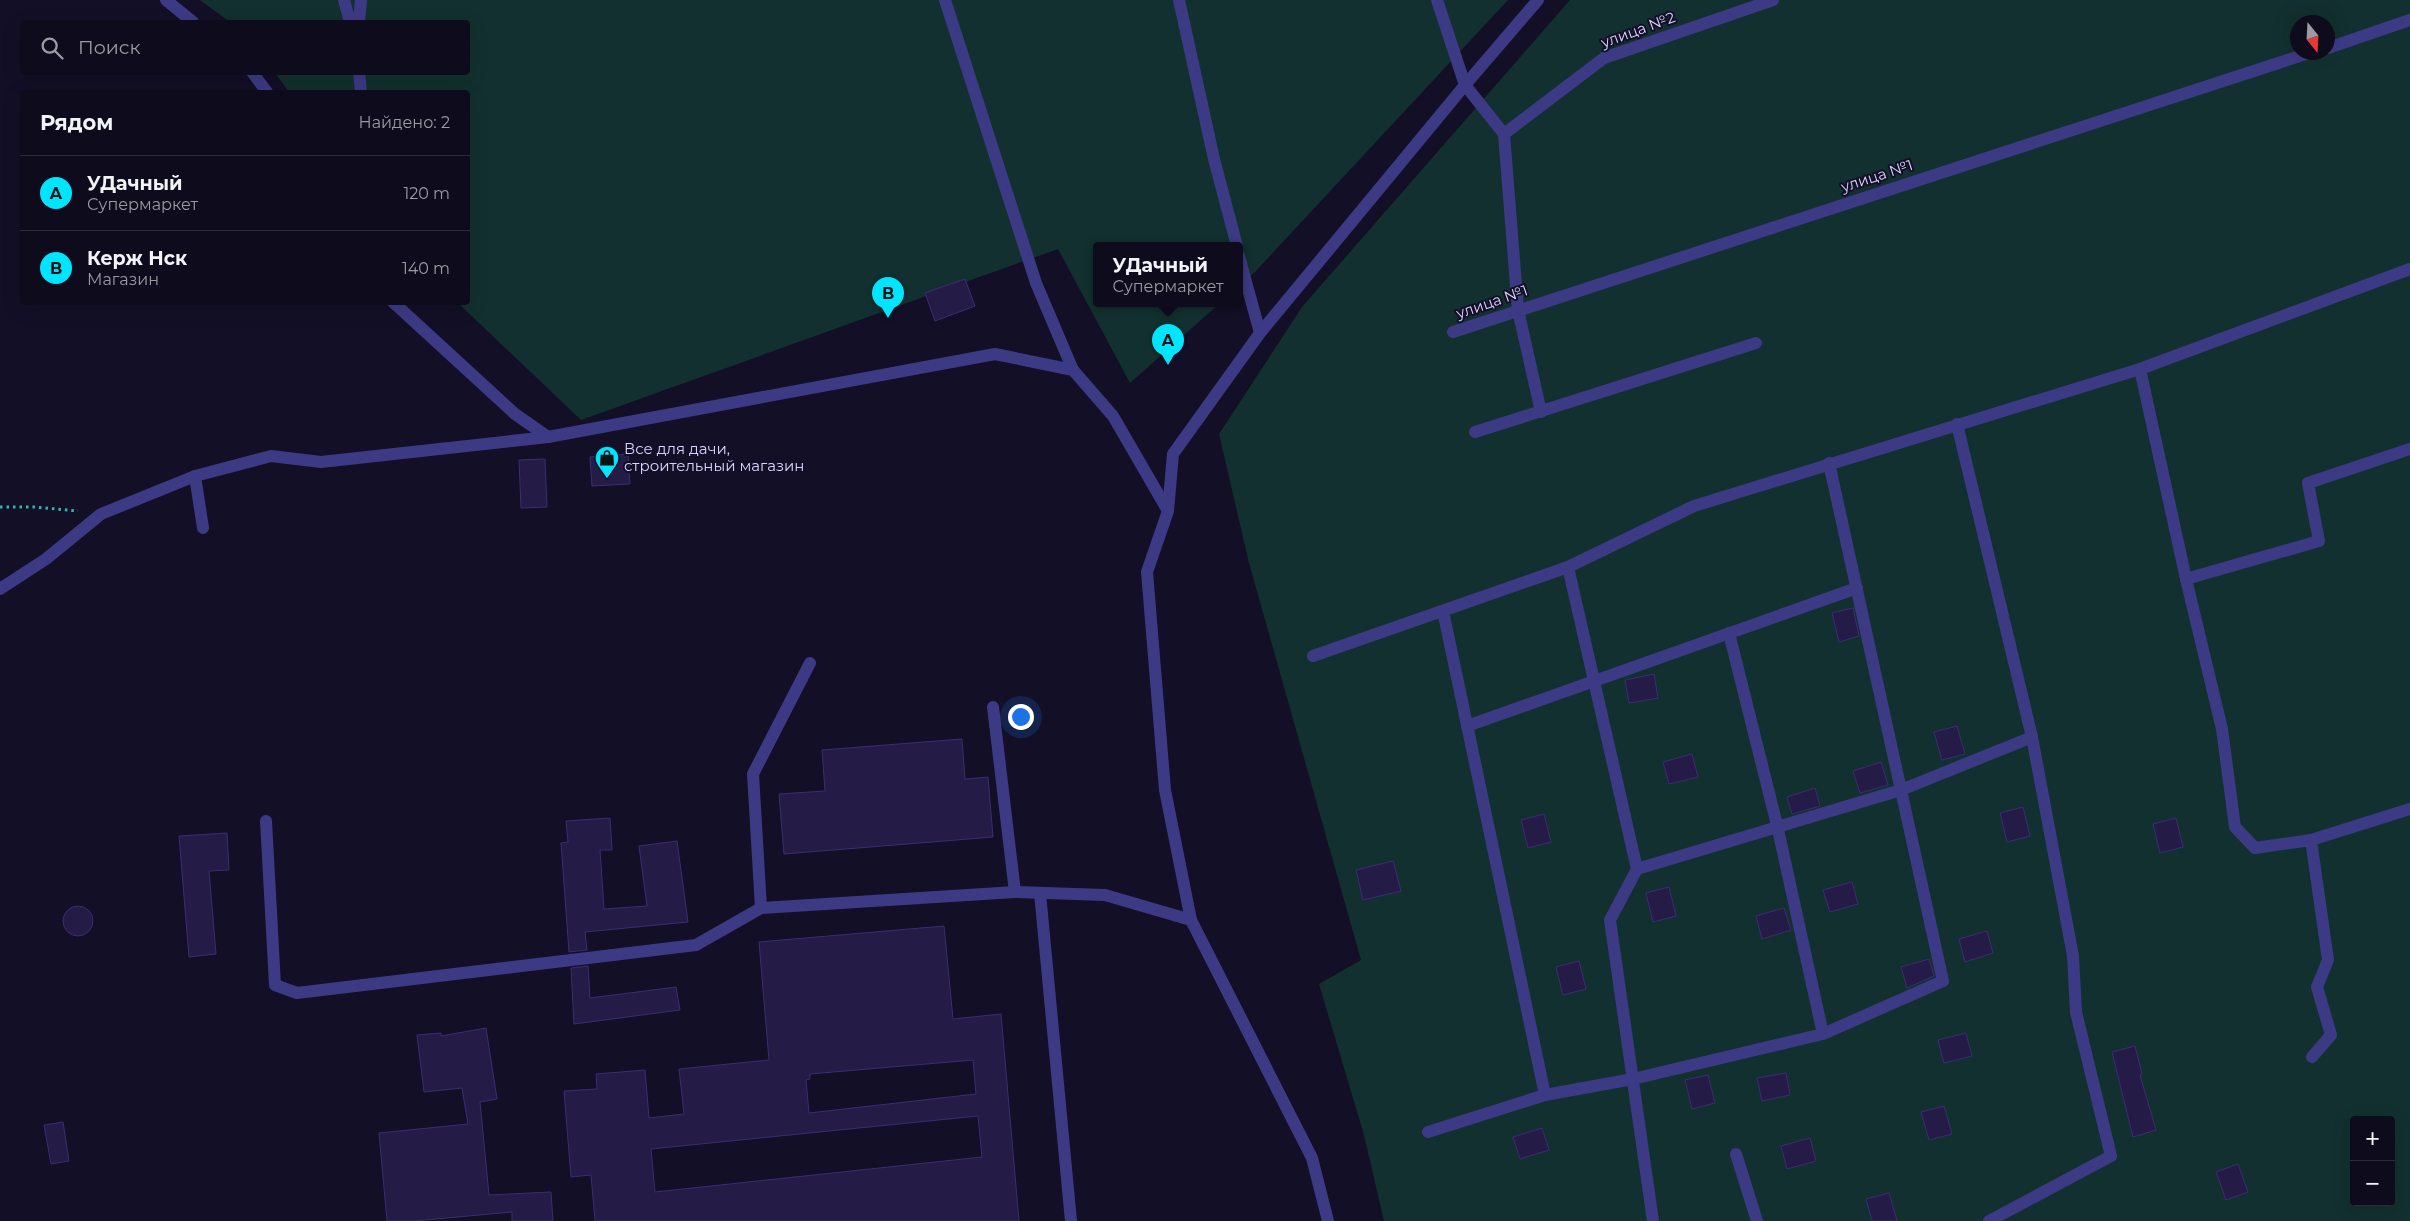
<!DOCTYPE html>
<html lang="ru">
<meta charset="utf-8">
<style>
body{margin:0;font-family:Montserrat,sans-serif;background:#1c1929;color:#f1f3f6}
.controls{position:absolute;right:15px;bottom:15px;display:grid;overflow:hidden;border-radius:5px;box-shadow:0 5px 20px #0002}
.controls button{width:45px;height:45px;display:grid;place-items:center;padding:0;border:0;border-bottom:1px solid #2e2b3b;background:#0e0b1c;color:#f1f3f6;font:25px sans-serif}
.compass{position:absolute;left:2290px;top:15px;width:45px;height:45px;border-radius:50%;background:#0e0b1c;box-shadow:0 5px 20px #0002;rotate:162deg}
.you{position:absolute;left:1020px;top:716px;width:18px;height:18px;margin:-12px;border:4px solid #fff;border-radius:50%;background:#1a73e8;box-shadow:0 0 0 8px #1a73e833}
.badge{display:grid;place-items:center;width:32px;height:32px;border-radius:50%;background:#00e5ff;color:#111;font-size:16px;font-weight:700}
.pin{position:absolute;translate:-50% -41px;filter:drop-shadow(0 1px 2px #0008)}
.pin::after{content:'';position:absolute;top:26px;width:18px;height:15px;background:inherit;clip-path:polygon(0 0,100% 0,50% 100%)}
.popup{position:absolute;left:1093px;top:242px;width:150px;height:65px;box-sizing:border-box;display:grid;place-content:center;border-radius:5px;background:#0e0b1c;filter:drop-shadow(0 1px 4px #0005);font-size:16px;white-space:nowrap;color:#9b9ba3}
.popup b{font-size:19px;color:#f1f3f6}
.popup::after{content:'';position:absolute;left:50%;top:100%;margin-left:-10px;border:10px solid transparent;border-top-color:#0e0b1c}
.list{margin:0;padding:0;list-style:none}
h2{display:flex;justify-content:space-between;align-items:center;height:65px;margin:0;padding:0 20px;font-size:21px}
h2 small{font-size:16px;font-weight:400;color:#9b9ba3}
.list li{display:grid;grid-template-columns:32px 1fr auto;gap:15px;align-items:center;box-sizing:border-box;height:75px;padding:0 20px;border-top:1px solid #2e2b3b}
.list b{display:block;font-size:19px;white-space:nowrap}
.list p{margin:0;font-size:16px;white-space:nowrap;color:#9b9ba3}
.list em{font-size:16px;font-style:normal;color:#9b9ba3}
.icon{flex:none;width:28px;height:28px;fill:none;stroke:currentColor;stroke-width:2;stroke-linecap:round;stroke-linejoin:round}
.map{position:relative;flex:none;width:2410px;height:1221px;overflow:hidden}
.search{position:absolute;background:#0e0b1c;box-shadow:0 5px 20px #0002;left:20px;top:20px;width:450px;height:55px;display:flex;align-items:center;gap:12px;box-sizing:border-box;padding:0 18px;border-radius:5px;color:#9b9ba3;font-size:19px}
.panel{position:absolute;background:#0e0b1c;box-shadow:0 5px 20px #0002;left:20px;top:90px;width:450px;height:215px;border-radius:5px}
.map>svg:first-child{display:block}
</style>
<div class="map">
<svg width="2410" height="1221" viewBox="0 0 2410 1221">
<rect width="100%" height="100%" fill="#130f26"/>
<!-- green -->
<g fill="#12302f" fill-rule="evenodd">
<polygon points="200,0 1508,0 1255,272 1239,286 1239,246 1097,246 1097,304 1219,304 1130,383 1058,249 581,420 458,303 468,302 468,92 289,92 275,73 468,72 468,22 230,22"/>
<path d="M 1570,0 L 2410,0 L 2410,1221 L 1384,1221 L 1364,1135 L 1319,984 L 1361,960 L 1249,563 L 1219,434 L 1302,307 ZM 2298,22 L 2328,22 L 2328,52 L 2298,52 ZM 2354,1120 L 2391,1120 L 2391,1202 L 2354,1202 Z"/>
</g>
<!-- building -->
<g fill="#241b47" stroke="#3b2d73" fill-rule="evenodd">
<polygon points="965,279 975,306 935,321 925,293"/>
<polygon points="628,454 630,484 592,486 590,457"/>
<polygon points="545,459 547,507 521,508 519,460"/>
<polygon points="1853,608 1859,636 1839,642 1832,613"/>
<polygon points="1654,674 1658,698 1629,703 1625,680"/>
<polygon points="1957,726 1965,754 1942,760 1934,732"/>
<polygon points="962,739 965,779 988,777 993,837 784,854 779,794 825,791 822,750"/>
<polygon points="1692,754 1698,777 1669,784 1663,762"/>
<polygon points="1881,762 1888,785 1860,793 1853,771"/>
<polygon points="1815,788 1820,806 1792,814 1787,797"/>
<polygon points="2023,807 2030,836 2007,842 2000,813"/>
<polygon points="1544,814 1551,842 1528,848 1521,820"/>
<polygon points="610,818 612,850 600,850 604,909 647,906 639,846 677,841 688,922 585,932 587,950 569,952 561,843 568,842 566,821"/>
<polygon points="2176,818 2183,847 2160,853 2153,824"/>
<polygon points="227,833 229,870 209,871 216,954 189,957 179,836"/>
<polygon points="1393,861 1401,891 1363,900 1356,870"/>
<polygon points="1852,882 1858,904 1830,912 1823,890"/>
<polygon points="1669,887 1676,916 1653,922 1646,893"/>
<circle cx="78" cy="921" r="15"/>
<polygon points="1784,908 1791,930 1762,939 1756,916"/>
<path d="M 944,926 L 953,1019 L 1001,1014 L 1019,1221 L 595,1221 L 591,1175 L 571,1177 L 564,1091 L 597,1089 L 596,1074 L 645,1070 L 649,1118 L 684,1114 L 679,1069 L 769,1060 L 759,942 ZM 973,1060 L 976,1094 L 809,1113 L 806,1080 L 810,1079 L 810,1074 ZM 978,1116 L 982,1157 L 655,1192 L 651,1149 Z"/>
<polygon points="1987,931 1993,953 1965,962 1959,939"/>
<polygon points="1929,959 1934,976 1907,988 1901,967"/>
<polygon points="1579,961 1586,989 1563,995 1556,967"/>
<polygon points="588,966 590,998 676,987 680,1010 574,1024 571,968"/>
<polygon points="486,1028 497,1099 480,1102 489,1195 551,1192 553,1221 512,1221 512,1212 414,1221 387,1221 379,1133 468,1124 462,1088 424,1092 417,1035 441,1033 441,1036"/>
<polygon points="1966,1033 1972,1056 1944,1063 1938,1040"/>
<polygon points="2135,1046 2142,1074 2140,1075 2156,1130 2133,1137 2112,1052"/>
<polygon points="1786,1073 1790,1095 1762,1101 1757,1078"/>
<polygon points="1708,1075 1715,1103 1692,1109 1685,1080"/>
<polygon points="1944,1106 1952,1134 1929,1140 1921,1112"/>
<polygon points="63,1122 69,1161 51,1164 44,1125"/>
<polygon points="1542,1128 1549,1150 1520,1159 1513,1137"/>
<polygon points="1810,1138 1816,1161 1787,1169 1781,1146"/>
<polygon points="2238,1164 2248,1192 2226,1200 2216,1172"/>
<polygon points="1889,1193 1897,1221 1872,1221 1866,1199"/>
</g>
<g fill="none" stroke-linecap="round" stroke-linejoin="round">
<!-- path -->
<polyline stroke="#2fb8b0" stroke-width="3" stroke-dasharray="2.5 4" stroke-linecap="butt" points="0,507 34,507 78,511"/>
<!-- minor -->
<g stroke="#3d3a85" stroke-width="12">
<polyline points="166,0 193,22"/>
<polyline points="344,0 350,22"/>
<polyline points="945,0 1036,283 1073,370"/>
<polyline points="1179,0 1214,159 1237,246"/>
<polyline points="1437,0 1465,85 1504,134 1518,310 1541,412"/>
<polyline points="359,22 361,0"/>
<polyline points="2328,48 2410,20"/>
<polyline points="252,72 267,92"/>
<polyline points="359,72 361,92"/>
<polyline points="1504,134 1604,58 1773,0"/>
<polyline points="1239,256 1260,333"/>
<polyline points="393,302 515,414 548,437 995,354 1073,370 1113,416 1168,511"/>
<polyline points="1453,332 2312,52"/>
<polyline points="2140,369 2186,579 2222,729 2235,827 2255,848 2311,840 2328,960 2317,987 2331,1035 2312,1057"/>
<polyline points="1957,424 2032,737 2073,956 2076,1012 2111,1156 1989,1221"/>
<polyline points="1475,432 1756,343"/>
<polyline points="203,528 195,476 271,456 321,462 548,437"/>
<polyline points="1568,567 1637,869 1610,920 1653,1221"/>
<polyline points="2186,579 2319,541 2308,483 2410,449"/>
<polyline points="0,589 46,559 101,514 195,476"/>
<polyline points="1443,611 1545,1095"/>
<polyline points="1729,633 1777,825 1823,1034"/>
<polyline points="1313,656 1568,567 1694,506 2140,369 2410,269"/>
<polyline points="993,707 1015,892"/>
<polyline points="1467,726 1857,588"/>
<polyline points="266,821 275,985 297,993 696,945 761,908 1015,892 1105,895 1191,920"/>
<polyline points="2311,840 2410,809"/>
<polyline points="1637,869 1901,790 2032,737"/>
<polyline points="1040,893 1071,1221"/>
<polyline points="761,908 753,774 810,663"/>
<polyline points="1428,1132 1545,1095 1633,1079 1823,1034 1943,981 1829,463"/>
<polyline points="1736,1154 1757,1221"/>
<polyline points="1328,1221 1312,1158 1191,920 1165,790 1147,572 1168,511 1173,454 1260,333 1465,85 1538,0"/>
</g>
</g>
<!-- icons -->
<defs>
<symbol id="shop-pin" viewBox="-11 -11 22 30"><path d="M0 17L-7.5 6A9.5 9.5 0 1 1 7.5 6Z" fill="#00e5ff" stroke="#130f26"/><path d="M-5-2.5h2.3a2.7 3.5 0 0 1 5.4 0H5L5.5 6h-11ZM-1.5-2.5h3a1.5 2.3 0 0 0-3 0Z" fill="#111"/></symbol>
</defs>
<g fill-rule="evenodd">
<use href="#shop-pin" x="593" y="444" width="28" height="38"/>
</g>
<g text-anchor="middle" stroke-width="4" stroke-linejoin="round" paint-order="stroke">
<!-- street labels -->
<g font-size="15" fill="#d9d4ff" stroke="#130f26">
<text transform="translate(1638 30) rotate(-20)" y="5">улица №2</text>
<text transform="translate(1877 176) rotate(-18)" y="5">улица №1</text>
<text transform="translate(1492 302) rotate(-19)" y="5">улица №1</text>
</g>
<!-- poi labels -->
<g font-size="15" fill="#d9d4ff" stroke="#130f26" text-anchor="start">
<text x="624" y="454">Все для дачи,<tspan x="624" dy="17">строительный магазин</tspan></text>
</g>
</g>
</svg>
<div class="controls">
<button>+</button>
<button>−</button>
</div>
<svg class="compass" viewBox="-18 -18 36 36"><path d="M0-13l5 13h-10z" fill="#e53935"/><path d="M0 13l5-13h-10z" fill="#9b9ba3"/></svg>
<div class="you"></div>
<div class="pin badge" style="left:1168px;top:365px">A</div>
<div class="popup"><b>УДачный</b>Супермаркет</div>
<div class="pin badge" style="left:888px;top:318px">B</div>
<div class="search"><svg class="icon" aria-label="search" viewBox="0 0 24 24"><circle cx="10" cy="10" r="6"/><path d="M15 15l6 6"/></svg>Поиск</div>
<section class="panel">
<h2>Рядом<small>Найдено: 2</small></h2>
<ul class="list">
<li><span class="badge">A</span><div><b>УДачный</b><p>Супермаркет</p></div><em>120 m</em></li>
<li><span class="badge">B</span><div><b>Керж Нск</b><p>Магазин</p></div><em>140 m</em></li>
</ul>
</section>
</div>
